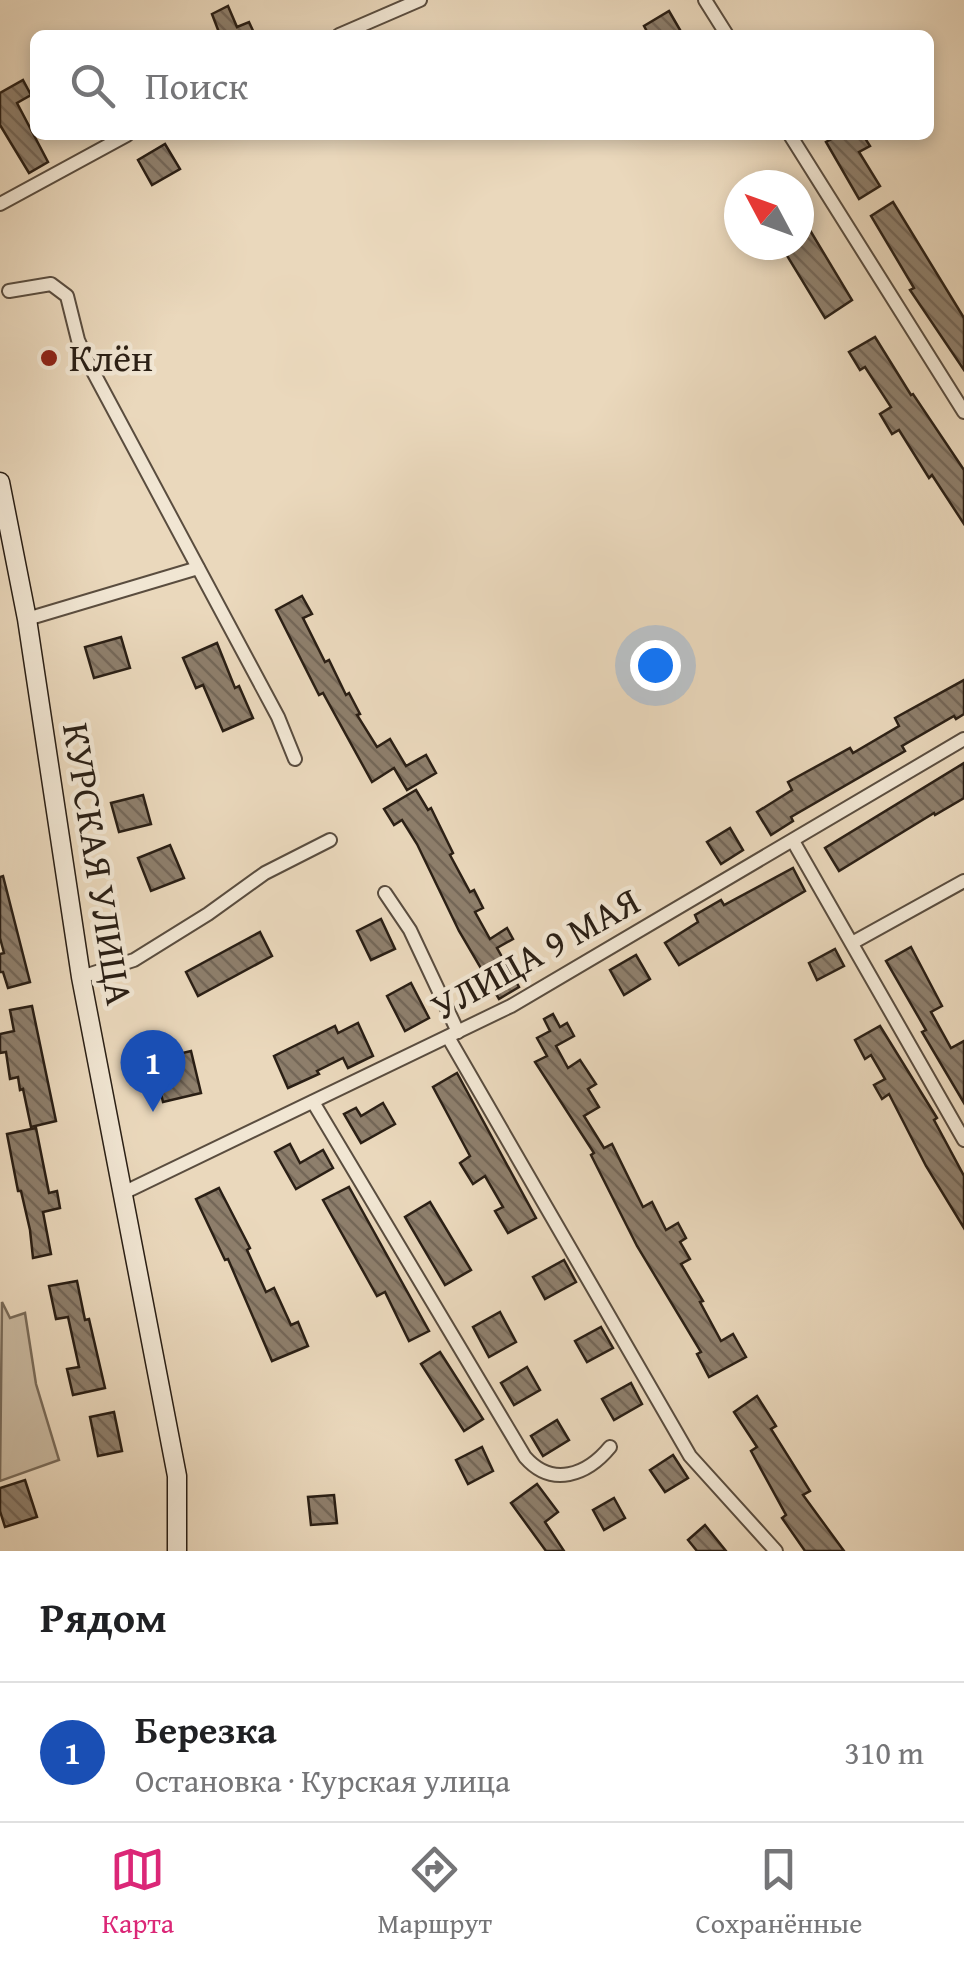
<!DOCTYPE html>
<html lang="ru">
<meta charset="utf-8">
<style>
body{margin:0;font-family:"Gentium Book Plus",serif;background:#f6f6f6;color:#202124}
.compass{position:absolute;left:724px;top:170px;width:90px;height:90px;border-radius:50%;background:#fff;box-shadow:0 5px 15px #0003;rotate:311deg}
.you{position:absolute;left:655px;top:665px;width:35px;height:35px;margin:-25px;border:8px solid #fff;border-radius:50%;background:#1a73e8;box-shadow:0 0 0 15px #1a73e833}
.badge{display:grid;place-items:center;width:65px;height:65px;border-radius:50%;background:#db2777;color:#fff;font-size:32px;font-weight:700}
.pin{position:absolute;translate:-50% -82px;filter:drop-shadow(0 2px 5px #0008)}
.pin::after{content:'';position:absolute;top:52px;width:35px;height:30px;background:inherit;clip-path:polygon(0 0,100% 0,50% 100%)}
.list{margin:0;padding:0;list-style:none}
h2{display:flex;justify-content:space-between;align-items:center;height:130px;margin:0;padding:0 40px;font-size:42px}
h2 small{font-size:32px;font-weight:400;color:#757577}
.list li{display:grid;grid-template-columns:65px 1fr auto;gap:30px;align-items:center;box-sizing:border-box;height:140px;padding:0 40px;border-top:2px solid #e0e0e0}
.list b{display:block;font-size:38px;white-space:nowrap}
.list p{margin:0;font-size:32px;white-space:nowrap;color:#757577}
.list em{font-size:32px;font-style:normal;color:#757577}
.icon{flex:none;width:55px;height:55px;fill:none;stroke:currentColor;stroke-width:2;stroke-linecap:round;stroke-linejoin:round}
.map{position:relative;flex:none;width:964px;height:1551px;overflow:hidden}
.search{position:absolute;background:#fff;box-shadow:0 5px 15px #0003;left:30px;right:30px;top:30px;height:110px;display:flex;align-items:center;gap:25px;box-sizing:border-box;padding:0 35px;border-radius:15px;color:#757577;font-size:38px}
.sheet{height:270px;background:#fff}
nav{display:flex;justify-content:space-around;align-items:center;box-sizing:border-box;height:140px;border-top:2px solid #e0e0e0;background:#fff;font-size:28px;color:#757577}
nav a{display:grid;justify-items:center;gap:5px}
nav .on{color:#db2777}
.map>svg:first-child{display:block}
</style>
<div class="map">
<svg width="964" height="1551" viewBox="0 0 964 1551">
<defs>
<pattern id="building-back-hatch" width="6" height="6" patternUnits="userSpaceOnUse" patternTransform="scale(2.5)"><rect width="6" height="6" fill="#8e7f6c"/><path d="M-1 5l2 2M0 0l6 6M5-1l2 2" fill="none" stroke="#746758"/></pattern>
</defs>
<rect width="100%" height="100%" fill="#ead8bc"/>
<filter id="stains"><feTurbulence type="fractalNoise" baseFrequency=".002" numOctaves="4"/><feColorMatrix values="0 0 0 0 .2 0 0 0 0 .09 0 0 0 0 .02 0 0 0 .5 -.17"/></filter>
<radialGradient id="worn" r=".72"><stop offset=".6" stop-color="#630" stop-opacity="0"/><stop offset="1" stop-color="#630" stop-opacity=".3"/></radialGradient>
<!-- garden -->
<polygon fill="#c9b9a0" stroke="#7a6c5a" stroke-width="2.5" points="2,1302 10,1318 25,1313 36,1384 59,1460 0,1481"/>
<!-- building -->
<g fill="url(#building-back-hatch)" stroke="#2a1f15" stroke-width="2.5">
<polygon points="228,6 237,27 249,22 255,35 220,35 212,14"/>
<polygon points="669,11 683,35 649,35 644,26"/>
<polygon points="23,80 31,95 17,103 48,162 29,173 0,125 0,93"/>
<polygon points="839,135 863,135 870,146 859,152 880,186 859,199 826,142"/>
<polygon points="165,144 180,169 152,185 138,160"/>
<polygon points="893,202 964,318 964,370 910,290 914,288 871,216"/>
<polygon points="799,212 852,300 825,318 783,249 799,245"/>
<polygon points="875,337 911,395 913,394 964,470 964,524 932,475 929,478 899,430 892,434 880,414 891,407 865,367 860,370 849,352"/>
<polygon points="302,596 312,614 303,618 325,662 329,660 346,695 349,693 360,714 357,715 377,747 390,739 406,766 426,755 436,773 407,790 394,768 372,782 323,693 319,695 276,610"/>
<polygon points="121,637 130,668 94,678 85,647"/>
<polygon points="217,643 235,688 239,686 253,718 223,731 203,685 196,688 183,658"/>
<polygon points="964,680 964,714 956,719 954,716 902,746 905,751 791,817 793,821 771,835 757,812 792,790 788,782 850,748 853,753 899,726 895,718"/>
<polygon points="964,763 964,798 935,815 934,813 839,871 825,848"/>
<polygon points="416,790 428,810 431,808 453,853 450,855 470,892 474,890 483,908 475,912 490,939 507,928 513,939 497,948 519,987 499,999 459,931 417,844 402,820 394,825 384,809"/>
<polygon points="143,795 151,824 119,832 111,803"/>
<polygon points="730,828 743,850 721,864 707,842"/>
<polygon points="170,845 184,878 151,891 138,858"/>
<polygon points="793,868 805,891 679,965 665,943 698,922 695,915 721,900 724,905"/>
<polygon points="3,876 30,982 8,988 3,972 0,972 0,954 4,953 0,938 0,877"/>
<polygon points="381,919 395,949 371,960 357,931"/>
<polygon points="260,932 272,956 198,996 186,972"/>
<polygon points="911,947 942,1006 931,1012 951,1048 964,1041 964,1103 922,1032 926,1030 886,961"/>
<polygon points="835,949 844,966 817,980 809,963"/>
<polygon points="636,955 650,979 624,995 610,970"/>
<polygon points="411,983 429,1018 405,1031 387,996"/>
<polygon points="32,1006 56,1121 31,1127 23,1089 20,1090 18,1077 10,1079 6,1052 0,1053 0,1034 14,1031 10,1010"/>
<polygon points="553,1014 560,1027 567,1023 574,1036 556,1046 568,1068 580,1060 596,1084 588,1089 599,1107 584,1116 604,1148 612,1144 643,1207 652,1202 666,1230 678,1223 686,1238 680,1242 690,1259 681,1264 703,1301 700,1302 721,1341 733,1334 746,1357 709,1377 697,1354 701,1352 637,1246 591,1155 594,1153 535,1062 547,1056 537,1038 550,1031 544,1019"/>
<polygon points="358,1023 373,1056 348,1068 343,1058 317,1071 319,1074 288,1088 274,1056 335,1026 338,1033"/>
<polygon points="880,1026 937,1118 934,1120 964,1176 964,1228 926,1166 889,1094 882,1099 874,1085 885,1079 871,1055 865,1059 855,1040"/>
<polygon points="191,1051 201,1093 163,1102 153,1060"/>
<polygon points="457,1073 536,1218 508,1233 495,1211 503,1207 485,1176 473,1184 460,1163 470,1156 433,1087"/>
<polygon points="383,1103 395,1124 361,1143 344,1114 356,1108 361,1116"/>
<polygon points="36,1128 49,1193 57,1191 60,1208 43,1212 51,1254 33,1258 30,1230 21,1191 18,1191 7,1134"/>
<polygon points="290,1144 300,1163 323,1150 333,1168 296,1189 275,1152"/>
<polygon points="349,1187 429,1331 409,1341 385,1292 377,1296 323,1200"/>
<polygon points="219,1188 250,1248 247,1250 266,1292 274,1288 291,1325 298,1322 308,1346 272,1361 228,1259 225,1260 196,1199"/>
<polygon points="430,1202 471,1270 445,1285 405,1217"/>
<polygon points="564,1260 576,1282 545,1299 533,1277"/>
<polygon points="77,1281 85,1320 89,1319 105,1388 73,1395 67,1369 79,1367 68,1317 56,1319 49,1286"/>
<polygon points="500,1312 516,1342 489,1357 473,1327"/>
<polygon points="601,1327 613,1348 587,1362 575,1341"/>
<polygon points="440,1352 483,1419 464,1431 421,1364"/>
<polygon points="527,1367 540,1390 514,1405 501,1383"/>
<polygon points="631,1383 642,1404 614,1420 602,1399"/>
<polygon points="757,1396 776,1426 771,1429 810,1491 803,1495 844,1551 805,1551 782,1518 786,1515 751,1451 757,1447 734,1412"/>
<polygon points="114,1412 122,1451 98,1456 90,1417"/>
<polygon points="557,1420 569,1440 543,1456 531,1436"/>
<polygon points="482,1447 493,1471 468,1484 456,1460"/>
<polygon points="673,1455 688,1478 665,1492 650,1470"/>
<polygon points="25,1480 37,1517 5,1527 0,1511 0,1488"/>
<polygon points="537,1484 558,1512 545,1522 564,1551 546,1551 511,1503"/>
<polygon points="334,1495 337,1523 311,1525 308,1497"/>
<polygon points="614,1498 625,1518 604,1530 593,1510"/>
<polygon points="705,1525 726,1551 697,1551 688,1540"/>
</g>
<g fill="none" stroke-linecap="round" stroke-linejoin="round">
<defs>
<g id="street">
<polyline points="705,0 727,35"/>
<polyline points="339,35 420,0"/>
<polyline points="790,135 964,412"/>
<polyline points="0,204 127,135"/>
<polyline points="9,291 51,284 67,296 78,340 89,364 278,717 295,759"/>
<polyline points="27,619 198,568"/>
<polyline points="793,841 964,1140"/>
<polyline points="385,893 410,930 458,1032"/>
<polyline points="852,943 964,881"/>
<polyline points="81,977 134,960 208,914 265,873 330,840"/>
<polyline points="448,1037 690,1456 776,1551"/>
<path d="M 313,1102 L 525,1457 C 552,1488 587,1475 610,1447"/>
<polyline points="121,1194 511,1006 964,739"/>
</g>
<polyline id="secondary" points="0,482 27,619 81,977 177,1476 177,1551"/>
</defs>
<!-- street casing -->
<use href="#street" stroke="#5a4d3f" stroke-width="16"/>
<!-- secondary casing -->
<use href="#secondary" stroke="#2a1f15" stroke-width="21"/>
<!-- street -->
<use href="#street" stroke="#f1e6d3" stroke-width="12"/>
<!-- secondary -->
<use href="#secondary" stroke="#f1e6d3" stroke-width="18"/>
</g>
<!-- markers -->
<circle fill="#8f2418" stroke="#f1e6d3" stroke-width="4" cx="49" cy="358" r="10"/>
<g text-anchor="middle" stroke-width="9" stroke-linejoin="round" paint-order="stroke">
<!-- poi labels -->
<g font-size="38" fill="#2a1f15" stroke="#f1e6d3" text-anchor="start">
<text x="69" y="371">Клён</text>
</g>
<!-- street labels -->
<g font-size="38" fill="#2a1f15" stroke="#f1e6d3">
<text transform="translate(98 864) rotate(81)" y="13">КУРСКАЯ УЛИЦА</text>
<text transform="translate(535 954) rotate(-29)" y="13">УЛИЦА 9 МАЯ</text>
</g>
</g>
<rect width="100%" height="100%" filter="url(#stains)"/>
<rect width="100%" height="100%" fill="url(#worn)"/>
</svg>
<svg class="compass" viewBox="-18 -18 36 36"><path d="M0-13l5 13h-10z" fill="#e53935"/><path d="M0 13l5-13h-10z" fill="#757577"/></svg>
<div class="you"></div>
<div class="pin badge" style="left:153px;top:1112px;background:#1a4fb4">1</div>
<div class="search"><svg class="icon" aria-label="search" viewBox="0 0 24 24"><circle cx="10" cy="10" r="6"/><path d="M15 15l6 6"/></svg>Поиск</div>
</div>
<section class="sheet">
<h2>Рядом<small></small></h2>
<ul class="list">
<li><span class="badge" style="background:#1a4fb4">1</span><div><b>Березка</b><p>Остановка · Курская улица</p></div><em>310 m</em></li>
</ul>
</section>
<nav>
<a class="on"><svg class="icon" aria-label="map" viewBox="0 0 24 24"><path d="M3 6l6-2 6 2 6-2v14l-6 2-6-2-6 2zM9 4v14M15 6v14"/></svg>Карта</a>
<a><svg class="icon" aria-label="directions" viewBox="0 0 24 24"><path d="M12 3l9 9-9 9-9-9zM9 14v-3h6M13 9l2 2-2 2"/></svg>Маршрут</a>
<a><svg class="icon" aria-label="saved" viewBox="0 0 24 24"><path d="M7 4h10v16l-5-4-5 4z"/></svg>Сохранённые</a>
</nav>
